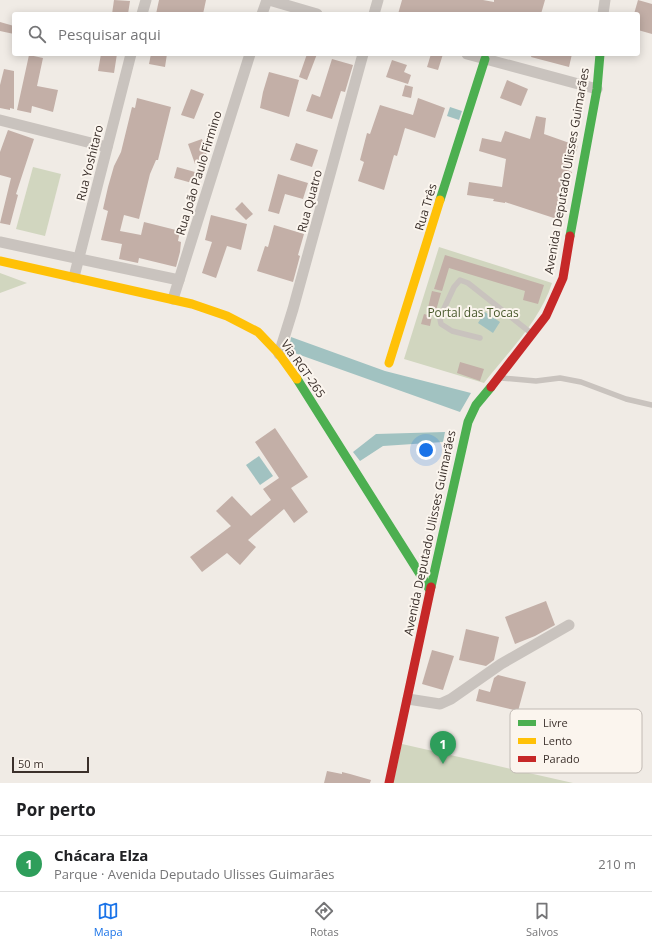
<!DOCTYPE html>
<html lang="pt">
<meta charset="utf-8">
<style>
body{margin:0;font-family:"Open Sans",sans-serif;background:#f6f6f6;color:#202124}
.scale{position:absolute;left:12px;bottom:10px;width:77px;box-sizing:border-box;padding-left:4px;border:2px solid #3b302b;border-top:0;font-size:11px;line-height:14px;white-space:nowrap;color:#3b302b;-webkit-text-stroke:3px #fbf5ee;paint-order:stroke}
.you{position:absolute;left:426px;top:450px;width:14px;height:14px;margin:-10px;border:3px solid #fff;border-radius:50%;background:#1a73e8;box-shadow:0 0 0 6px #1a73e833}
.badge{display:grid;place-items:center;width:26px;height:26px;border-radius:50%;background:#1a73e8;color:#fff;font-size:13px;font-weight:700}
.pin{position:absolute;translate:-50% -33px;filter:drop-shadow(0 1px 2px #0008)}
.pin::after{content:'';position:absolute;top:21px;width:14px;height:12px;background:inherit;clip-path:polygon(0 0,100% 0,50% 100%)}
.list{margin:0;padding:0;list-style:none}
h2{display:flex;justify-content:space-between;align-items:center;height:52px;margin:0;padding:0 16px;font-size:17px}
h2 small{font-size:13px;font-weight:400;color:#757577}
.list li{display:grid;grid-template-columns:26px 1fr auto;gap:12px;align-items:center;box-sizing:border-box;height:56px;padding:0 16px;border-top:1px solid #e0e0e0}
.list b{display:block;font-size:15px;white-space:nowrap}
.list p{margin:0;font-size:13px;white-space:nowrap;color:#757577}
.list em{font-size:13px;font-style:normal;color:#757577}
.icon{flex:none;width:22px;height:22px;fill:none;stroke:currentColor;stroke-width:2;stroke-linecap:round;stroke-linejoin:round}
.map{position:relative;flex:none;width:652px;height:783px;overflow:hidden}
.search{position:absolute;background:#fff;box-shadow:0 2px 10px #0003;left:12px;right:12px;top:12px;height:44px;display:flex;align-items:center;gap:10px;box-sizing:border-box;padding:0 14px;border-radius:4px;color:#757577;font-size:15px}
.sheet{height:108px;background:#fff}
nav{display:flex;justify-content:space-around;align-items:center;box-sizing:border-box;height:56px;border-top:1px solid #e0e0e0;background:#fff;font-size:11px;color:#757577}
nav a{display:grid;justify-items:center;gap:2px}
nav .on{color:#1a73e8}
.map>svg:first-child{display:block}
</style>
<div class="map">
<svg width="652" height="783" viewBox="0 0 652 783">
<rect width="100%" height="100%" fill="#f0ebe5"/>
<!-- green -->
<g fill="#d1d6bf">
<polygon points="33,167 61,174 45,236 16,229"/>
<path d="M 439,247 L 552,283 C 540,321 508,352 484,383 L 404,359 Z"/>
<polygon points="0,273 27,283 0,293"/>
<polygon points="402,744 573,783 393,783"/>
</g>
<!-- water -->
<g fill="#a1c2c1">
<polygon points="450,107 462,111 459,120 447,116"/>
<polygon points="485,312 500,322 493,333 478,323"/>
<polygon points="291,337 385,371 471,393 460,412 289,351"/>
<polygon points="445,432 443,442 383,446 360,461 353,452 376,434"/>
<polygon points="259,456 273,476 260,485 246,465"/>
</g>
<!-- building -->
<g fill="#c3afa7">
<polygon points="114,0 130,1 128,14 112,14"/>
<polygon points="159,0 206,0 203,14 156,14"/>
<polygon points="402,0 483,0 494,2 494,0 545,0 541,14 398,14"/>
<polygon points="638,0 652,4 652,34 638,30 638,14 634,14"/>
<polygon points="0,22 14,26 14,34 0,31"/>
<polygon points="101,54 117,54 114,73 98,71"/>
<polygon points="151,54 167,54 165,67 149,64"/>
<polygon points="307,54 317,54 307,80 299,77"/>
<polygon points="431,54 443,54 438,70 427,67"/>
<polygon points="532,54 572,54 569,67 531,57"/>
<polygon points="29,55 43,58 37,86 58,90 53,112 32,106 31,113 17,110"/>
<polygon points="332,59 353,65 345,92 341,91 332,119 306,111 312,94 320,97"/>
<polygon points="392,60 407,65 404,72 411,75 408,84 386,77"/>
<polygon points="4,69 14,71 14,109 10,108 10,110 0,108 0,85"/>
<polygon points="269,72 299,80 289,117 260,108 263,92"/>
<polygon points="507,80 528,89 521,106 500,98"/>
<polygon points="405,85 413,87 411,98 402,96"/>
<polygon points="191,89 204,94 194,119 181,115"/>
<polygon points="137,98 171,107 158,160 156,160 150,174 139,219 124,215 120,231 141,235 144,222 180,231 178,241 181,242 180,252 176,267 139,258 138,263 119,259 122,244 101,240 108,211 103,209 108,187 114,166 121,152 132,107 135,108"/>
<polygon points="418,98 445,108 435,138 405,128 397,156 394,155 384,190 358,181 364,162 360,160 367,133 370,134 380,105 413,115"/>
<polygon points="536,116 546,118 544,134 578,146 569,171 572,172 564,198 567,200 560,220 505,202 505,203 493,201 494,199 467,195 469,182 502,187 506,159 479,151 482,138 501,142 505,131 530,139"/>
<polygon points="8,130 34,139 16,194 18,195 10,225 0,223 11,178 0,175 0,152"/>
<polygon points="202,139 208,159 195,164 188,144"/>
<polygon points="296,143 318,150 312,167 290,160"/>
<polygon points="177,167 195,172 192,183 174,178"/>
<polygon points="278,174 308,183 303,199 285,194 279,214 268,211"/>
<polygon points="242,202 253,214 246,220 235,209"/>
<polygon points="211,215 247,224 241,250 227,246 216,278 202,273 212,242 205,240"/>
<polygon points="274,225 304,234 298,255 300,256 293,282 257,271 265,246 268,247"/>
<polygon points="445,255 544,285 538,304 523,300 525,291 449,268 442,291 434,289"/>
<polygon points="432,291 441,293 435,314 427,312"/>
<polygon points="424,314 432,316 430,326 421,324"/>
<polygon points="460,362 484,369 480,381 457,373"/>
<polygon points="275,428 308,477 291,488 308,512 294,523 284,509 248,540 256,547 240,565 227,553 202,572 190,557 231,526 216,511 232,496 251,516 271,500 263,489 279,478 255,442"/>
<polygon points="546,601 555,625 535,636 515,644 505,617"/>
<polygon points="466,629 499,637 494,660 486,666 459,660"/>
<polygon points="432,650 454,656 443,690 422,684"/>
<polygon points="498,675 526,682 518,711 476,701 479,689 490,692 494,678"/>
<polygon points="327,771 342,774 342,772 350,774 371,780 370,783 324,783"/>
</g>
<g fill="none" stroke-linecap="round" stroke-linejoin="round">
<!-- lane -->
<g stroke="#c9c3be" stroke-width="5.5">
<polyline points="480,338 452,331 441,324 440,319 441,315 454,287 460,280 468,283 531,333"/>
<polyline points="501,378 536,381 560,378 581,382 626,399 652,405"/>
</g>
<!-- street -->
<g stroke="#c9c3be" stroke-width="11">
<polyline points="269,0 317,14"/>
<polyline points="142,14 146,0"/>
<polyline points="262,14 267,0"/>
<polyline points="374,14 378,0"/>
<polyline points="603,14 605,0"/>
<polyline points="467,54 597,89"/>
<polyline points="0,120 107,147"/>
<polyline points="0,242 179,280"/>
<polyline points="74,277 131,54"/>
<polyline points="173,299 250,54"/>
<polyline points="279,354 293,309 363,54"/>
<polyline points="408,699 440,704 451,699 501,664 569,625"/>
</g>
<!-- fast -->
<g stroke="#4caf50" stroke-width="9">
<polyline points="440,200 485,59"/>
<polyline points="570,236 597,89 600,54"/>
<polyline points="297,379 430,590"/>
<polyline points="431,587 468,422 476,405 491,387"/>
</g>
<!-- slow -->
<g stroke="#ffc107" stroke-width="9">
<polyline points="0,261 192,304 227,316 258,332 279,354 297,379"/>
<polyline points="389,363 440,200"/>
</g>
<!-- jam -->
<g stroke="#c62828" stroke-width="9">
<polyline points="491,387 546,316 563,278 570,236"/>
<polyline points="389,783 431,587"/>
</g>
</g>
<g text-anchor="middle" stroke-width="4" stroke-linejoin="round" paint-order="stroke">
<!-- street labels -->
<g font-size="12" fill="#3b302b" stroke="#fbf5ee">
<text transform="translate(90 163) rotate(-76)" y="4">Rua Yoshitaro</text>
<text transform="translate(567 171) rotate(-80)" y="4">Avenida Deputado Ulisses Guimarães</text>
<text transform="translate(199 173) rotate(-73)" y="4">Rua João Paulo Firmino</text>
<text transform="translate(310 201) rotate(-75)" y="4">Rua Quatro</text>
<text transform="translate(426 207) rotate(-73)" y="4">Rua Três</text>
<text transform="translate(303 369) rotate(55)" y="4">Via RGT-265</text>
<text transform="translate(430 533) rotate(-78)" y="4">Avenida Deputado Ulisses Guimarães</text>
</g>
<!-- park labels -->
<g font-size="12" fill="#4a5a2e" stroke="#fbf5ee">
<text x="473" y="317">Portal das Tocas</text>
</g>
</g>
<!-- legend -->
<rect x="510" y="709" width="132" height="64" rx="6" fill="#fbf5ee" stroke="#c1bab4" stroke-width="1"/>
<rect x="518" y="720" width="18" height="6" fill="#4caf50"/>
<rect x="518" y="738" width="18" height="6" fill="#ffc107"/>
<rect x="518" y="756" width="18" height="6" fill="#c62828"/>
<g font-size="11" fill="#3b302b">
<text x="543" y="727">Livre</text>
<text x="543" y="745">Lento</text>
<text x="543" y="763">Parado</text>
</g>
</svg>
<div class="scale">50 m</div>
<div class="you"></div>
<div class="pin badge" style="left:443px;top:764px;background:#2e9e5b">1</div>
<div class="search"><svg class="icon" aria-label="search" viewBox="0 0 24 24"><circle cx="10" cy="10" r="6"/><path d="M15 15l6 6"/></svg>Pesquisar aqui</div>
</div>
<section class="sheet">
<h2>Por perto<small></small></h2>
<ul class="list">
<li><span class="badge" style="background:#2e9e5b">1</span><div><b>Chácara Elza</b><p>Parque · Avenida Deputado Ulisses Guimarães</p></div><em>210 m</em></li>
</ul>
</section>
<nav>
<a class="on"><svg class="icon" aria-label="map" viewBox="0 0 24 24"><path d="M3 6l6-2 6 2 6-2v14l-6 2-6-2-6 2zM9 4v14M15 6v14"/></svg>Mapa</a>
<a><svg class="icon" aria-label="directions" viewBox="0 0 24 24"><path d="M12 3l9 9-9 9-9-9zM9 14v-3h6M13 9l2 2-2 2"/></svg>Rotas</a>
<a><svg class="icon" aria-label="saved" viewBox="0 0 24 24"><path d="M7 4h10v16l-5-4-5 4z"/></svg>Salvos</a>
</nav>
